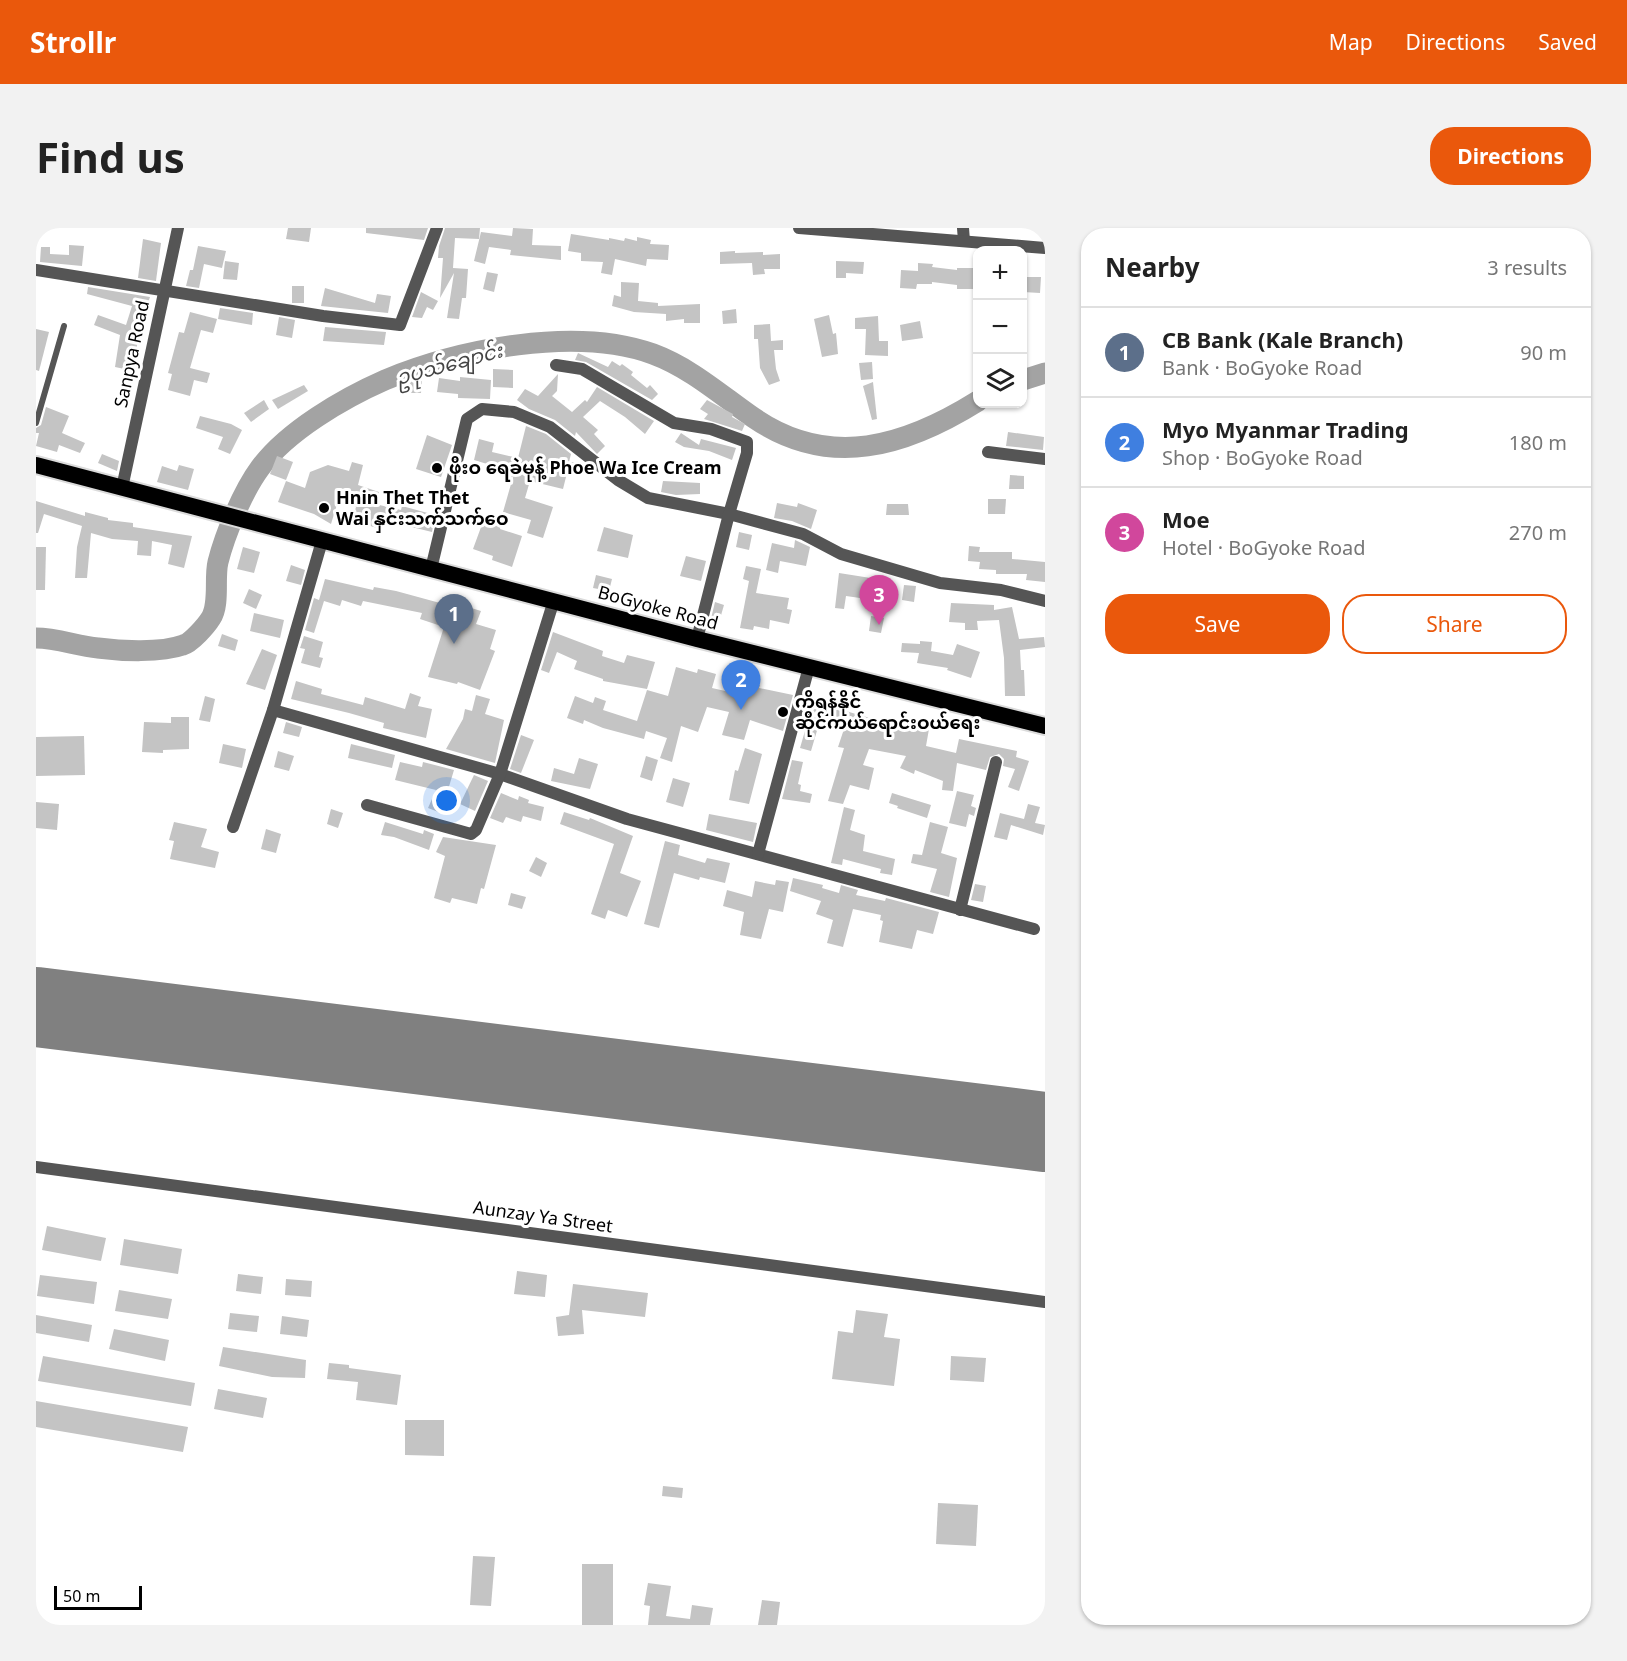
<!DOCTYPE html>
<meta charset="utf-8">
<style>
body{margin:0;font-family:"Noto Sans","Noto Sans Myanmar",sans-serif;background:#f2f2f2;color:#222}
.controls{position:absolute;right:18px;top:18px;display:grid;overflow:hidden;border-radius:12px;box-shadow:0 2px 4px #0004}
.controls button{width:54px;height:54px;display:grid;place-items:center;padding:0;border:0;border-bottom:2px solid #e0e0e0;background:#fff;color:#222;font:30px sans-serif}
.scale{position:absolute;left:18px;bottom:15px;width:88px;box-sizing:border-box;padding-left:6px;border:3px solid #000;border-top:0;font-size:16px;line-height:21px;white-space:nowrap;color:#000;-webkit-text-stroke:4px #fff;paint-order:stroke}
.you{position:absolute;left:411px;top:573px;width:21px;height:21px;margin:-15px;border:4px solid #fff;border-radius:50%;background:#1a73e8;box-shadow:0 0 0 9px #1a73e833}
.badge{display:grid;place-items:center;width:39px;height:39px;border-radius:50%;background:#ea580c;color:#fff;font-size:20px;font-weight:700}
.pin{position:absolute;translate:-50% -50px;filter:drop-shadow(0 2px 3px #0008)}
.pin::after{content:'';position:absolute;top:32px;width:21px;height:18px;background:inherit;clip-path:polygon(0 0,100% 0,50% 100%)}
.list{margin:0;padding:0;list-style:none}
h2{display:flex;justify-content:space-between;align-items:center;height:78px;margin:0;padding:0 24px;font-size:26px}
h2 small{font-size:20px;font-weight:400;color:#767676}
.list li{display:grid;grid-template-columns:39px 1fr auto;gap:18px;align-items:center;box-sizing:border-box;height:90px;padding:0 24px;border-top:2px solid #e0e0e0}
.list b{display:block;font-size:22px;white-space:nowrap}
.list p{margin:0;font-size:20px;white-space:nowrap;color:#767676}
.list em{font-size:20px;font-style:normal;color:#767676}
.actions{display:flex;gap:12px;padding:18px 24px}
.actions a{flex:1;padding:14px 0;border:2px solid #ea580c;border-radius:24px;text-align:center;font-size:21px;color:#ea580c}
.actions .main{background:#ea580c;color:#fff}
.icon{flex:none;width:33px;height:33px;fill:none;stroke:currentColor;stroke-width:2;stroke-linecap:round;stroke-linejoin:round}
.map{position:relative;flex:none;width:1009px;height:1397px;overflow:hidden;border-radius:24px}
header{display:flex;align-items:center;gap:36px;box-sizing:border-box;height:84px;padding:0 30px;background:#ea580c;color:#fff}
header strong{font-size:28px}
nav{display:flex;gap:33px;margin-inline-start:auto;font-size:21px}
.intro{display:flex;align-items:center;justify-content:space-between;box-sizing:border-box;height:144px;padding:0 36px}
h1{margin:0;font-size:42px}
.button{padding:15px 27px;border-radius:24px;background:#ea580c;color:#fff;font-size:21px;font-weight:700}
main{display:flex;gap:36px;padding:0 36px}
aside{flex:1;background:#fff;border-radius:24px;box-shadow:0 2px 4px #0004}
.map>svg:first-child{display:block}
</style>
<header>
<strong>Strollr</strong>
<nav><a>Map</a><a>Directions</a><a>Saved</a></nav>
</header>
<div class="intro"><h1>Find us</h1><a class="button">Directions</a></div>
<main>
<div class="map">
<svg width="1009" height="1397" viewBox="0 0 1009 1397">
<rect width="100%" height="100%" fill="#fff"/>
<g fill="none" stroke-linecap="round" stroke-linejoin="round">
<!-- river -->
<g stroke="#a3a3a3" stroke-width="21">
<polyline points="987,152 1009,145"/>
<path d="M 0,410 C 21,410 41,418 62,420 C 85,423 125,425 147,417 C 155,415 170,398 175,390 C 184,376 178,350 182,334 C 189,306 207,263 224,240 C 251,203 308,170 349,152 C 424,121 539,98 617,126 C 655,140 686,168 718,190 C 794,242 870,218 942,173"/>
</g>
<!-- runway -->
<polyline stroke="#808080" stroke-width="80" points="0,779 1009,904"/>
</g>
<!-- building -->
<g fill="#c4c4c4">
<polygon points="252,0 275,0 273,14 250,11"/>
<polygon points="330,0 392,0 388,12 330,5"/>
<polygon points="409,0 444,0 443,11 419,10 417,40 432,41 430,70 426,70 423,91 411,90 418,45 404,70 407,30 402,30 403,18"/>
<polygon points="477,0 497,1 496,17 525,18 525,32 474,27 475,22 453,19 449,36 438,33 445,4 476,8"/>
<polygon points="535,6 573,12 573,10 588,13 589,10 601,13 601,9 615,12 614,16 633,17 632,32 611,31 610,38 579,31 576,47 565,45 567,34 545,33 545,25 532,23"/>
<polygon points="107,11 125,15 120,53 102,50"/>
<polygon points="33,17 48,18 46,38 4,34 5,19 14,19 14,26 33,27"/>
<polygon points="162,18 190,23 186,40 168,36 163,60 150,58 154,42 157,42"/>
<polygon points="699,23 699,25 727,24 727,27 744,26 744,41 728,41 729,46 717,47 716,35 684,36 684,24"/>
<polygon points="189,33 203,35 201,52 187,51"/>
<polygon points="800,33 828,34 827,46 810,45 810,50 800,50"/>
<polygon points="882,35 897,36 896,39 921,42 921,40 940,40 939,61 921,61 921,57 896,54 896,56 881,56 880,61 864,60 865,42 882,43"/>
<polygon points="451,44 462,46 458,64 447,61"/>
<polygon points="987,49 1005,49 1004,65 987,64"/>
<polygon points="585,54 603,55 602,73 622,75 622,78 664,76 664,95 648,95 648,91 630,93 630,86 598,84 576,78 578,67 585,69"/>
<rect x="256" y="58" width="12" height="17"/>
<polygon points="52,59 114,69 103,101 98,143 79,139 84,107 58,97 62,87 90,97 96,78 51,66"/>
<polygon points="289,60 339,75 341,66 355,68 352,85 285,78"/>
<polygon points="385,64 402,73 397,82 391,79 386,90 376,89"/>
<polygon points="184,80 217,85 216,97 182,91"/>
<polygon points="700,81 701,95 687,96 686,83"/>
<polygon points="154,84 181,91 177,105 165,102 154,140 174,145 171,155 158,152 154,168 132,162 136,146 132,145 135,134 143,104 148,105"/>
<polygon points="793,87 797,106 800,105 802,126 786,129 778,91"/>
<polygon points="842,88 843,113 852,113 852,128 829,127 830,101 819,101 819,90"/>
<polygon points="243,89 259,92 256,110 240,107"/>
<polygon points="884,93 887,110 866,113 864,97"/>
<polygon points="734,96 735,113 747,112 747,122 738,122 740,141 744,153 733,157 724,140 722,111 718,111 718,97"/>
<polygon points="289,99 350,104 348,117 287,113"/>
<polygon points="0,101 13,104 3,143 0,142"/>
<polygon points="542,125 572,139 576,133 584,138 586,136 597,144 595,147 611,160 614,157 622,166 616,172 550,134 539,132"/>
<polygon points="836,134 837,151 825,152 823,135"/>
<polygon points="457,141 477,142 477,160 457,159"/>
<polygon points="522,146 521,163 516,168 536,184 549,172 551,174 561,159 618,193 609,206 589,189 564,173 547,189 562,202 558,206 569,218 561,226 540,204 539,208 519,192 493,181 481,172 489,161 502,168"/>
<polygon points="424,149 455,152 454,171 422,170 422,166 401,164 403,150 424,153"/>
<polygon points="371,152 386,152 385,165 370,165"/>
<polygon points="837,154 841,191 836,192 827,158"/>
<polygon points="268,157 272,163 242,181 236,172"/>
<polygon points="228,172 233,181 215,194 208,185"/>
<polygon points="671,172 697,186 696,189 709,196 706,203 668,191 672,186 664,181"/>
<polygon points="10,179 33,188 26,205 49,215 44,225 23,217 21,224 0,218 3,205 0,205 0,200 5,197"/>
<polygon points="164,188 195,196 206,202 194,226 182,221 187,209 160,200"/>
<polygon points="490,198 510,206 535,226 533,234 546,235 557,243 557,247 531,245 527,261 494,253 489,270 517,279 507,310 491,305 495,292 467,284 477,249 460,245 461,239 438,232 443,211 458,215 456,224 482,230"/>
<polygon points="972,204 1008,209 1007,222 970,218"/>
<polygon points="645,205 663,217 665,211 700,220 696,232 673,223 648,219 639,214"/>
<polygon points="391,207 416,217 405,249 380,241"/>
<polygon points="66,226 83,233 81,243 62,235"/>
<polygon points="241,228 257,234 250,252 234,246"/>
<polygon points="316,234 327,237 322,257 343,264 339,276 365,282 366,278 399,287 396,304 347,292 345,301 316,293 320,279 302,273 295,296 278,286 242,274 250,253 269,260 274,244 292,237 313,243"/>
<polygon points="143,237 158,241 152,262 121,254 126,238 141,243"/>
<polygon points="974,247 988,248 988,261 973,261"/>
<polygon points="627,253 664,255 664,266 640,267 625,264"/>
<polygon points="952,271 970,271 969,286 952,286"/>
<polygon points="0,273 49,288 49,284 72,290 72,292 97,295 97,299 156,308 148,340 132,336 136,317 116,313 115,328 101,327 102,313 76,311 55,305 51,350 39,350 41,319 46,298 8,286 2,305 0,305"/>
<polygon points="741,275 761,279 762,275 781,282 775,301 756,293 738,290"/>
<polygon points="851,276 872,276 873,287 850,287"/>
<polygon points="448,291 465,297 464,301 486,308 476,339 456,332 457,328 437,321"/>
<polygon points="568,299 597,307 592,330 561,323"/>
<polygon points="703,304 716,307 713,322 700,319"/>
<polygon points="759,312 774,319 770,338 744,333 742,345 730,342 736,315 758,320"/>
<polygon points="933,318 944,319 943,324 976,324 976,331 1009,334 1009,354 990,352 991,346 960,346 960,342 943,341 944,334 932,333"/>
<polygon points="0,319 10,319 9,362 0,362"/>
<polygon points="207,319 224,324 218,345 201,341"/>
<polygon points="650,328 670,333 665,353 644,348"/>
<polygon points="255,337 269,342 265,357 250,353"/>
<polygon points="710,338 725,341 720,365 753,370 751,381 756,382 753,396 734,392 733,401 718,398 717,402 704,400 713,353 707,351"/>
<polygon points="803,345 841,351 838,372 810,368 808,381 799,380"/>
<polygon points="560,347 576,351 573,363 557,360"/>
<polygon points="289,351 337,362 338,359 360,363 415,378 416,374 445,383 440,396 460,402 454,421 459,423 444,462 422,454 421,456 392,449 408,399 384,391 386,385 327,373 325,378 306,372 304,378 288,373 278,405 269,402 278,370 283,372"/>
<polygon points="868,357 880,358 878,374 866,372"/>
<polygon points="213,361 226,367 220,381 207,375"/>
<polygon points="679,374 688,377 681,401 673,399"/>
<polygon points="915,375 958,377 958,382 976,379 983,411 1008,409 1009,419 984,422 985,442 988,442 989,468 969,468 968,430 963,392 941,393 942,402 929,402 929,395 913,394"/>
<polygon points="218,385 248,392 244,410 214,403"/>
<polygon points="835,388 848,390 845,405 833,403"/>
<polygon points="517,404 567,423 566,428 588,435 591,427 619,434 611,461 567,453 567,451 538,441 541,433 521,424 513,445 505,442"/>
<polygon points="186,406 202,412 199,423 182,418"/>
<polygon points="268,408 287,414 283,429 287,430 284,440 265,435 269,421 264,420"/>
<polygon points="884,413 896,414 895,423 917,427 921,416 944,424 935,450 911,442 912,440 881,435 883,425 865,424 866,415 884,416"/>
<polygon points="226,421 241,427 229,462 210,456"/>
<polygon points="640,439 661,445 662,441 680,446 676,460 698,465 702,451 724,457 723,460 757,467 747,503 714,492 708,512 686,507 693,484 671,479 662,504 645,498 636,534 624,530 631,510 610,503 608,511 567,500 548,492 547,496 531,490 539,468 557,475 559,469 570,473 567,482 601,493 611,462 632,468"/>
<polygon points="260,453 286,461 285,466 327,477 329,469 369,481 374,465 385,469 382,478 396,481 390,510 347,500 348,495 313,485 255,471"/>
<polygon points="440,467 454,471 449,486 468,492 459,535 410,521 427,491 429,481 436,483"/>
<polygon points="169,468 179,471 174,494 163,492"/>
<polygon points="774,469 790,474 789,477 851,495 851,493 893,501 890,518 920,525 923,511 981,523 980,529 993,533 983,563 972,559 979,541 967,538 968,531 963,526 954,529 950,542 921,535 917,563 906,562 907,553 879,542 878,546 864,540 870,528 833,521 827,537 838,540 833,562 814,557 807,576 792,573 808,520 802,519 810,495 785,489 775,523 764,520 773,489 768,487"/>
<polygon points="135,489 153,489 153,521 127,522 127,525 106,524 108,494 135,495"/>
<polygon points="250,494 266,499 263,509 247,505"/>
<polygon points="485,507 498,512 485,545 474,541"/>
<polygon points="48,508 49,547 0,548 0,509"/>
<polygon points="187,516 210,521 206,540 183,535"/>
<polygon points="315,516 359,527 356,540 312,530"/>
<polygon points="709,520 726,526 713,576 693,572 699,542 702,543"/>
<polygon points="242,523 258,528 253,543 238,539"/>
<polygon points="610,528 622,532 616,553 604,549"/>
<polygon points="543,530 562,536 554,561 515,553 518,540 538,546"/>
<polygon points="756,532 767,534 762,556 765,557 764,563 776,566 774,575 746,571"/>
<polygon points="364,534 386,539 387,534 418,542 405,585 392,580 400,562 359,552"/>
<polygon points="438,547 452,553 439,583 424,576"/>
<polygon points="637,550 654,555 647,579 630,574"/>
<polygon points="921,563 938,567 935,578 940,580 938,588 933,586 930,599 913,595"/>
<polygon points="465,565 482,572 483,568 493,572 492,575 508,579 505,593 487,588 485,594 470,589 467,595 454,590"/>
<polygon points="856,565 895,577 891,590 861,580 862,578 853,575"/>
<polygon points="0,574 23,576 21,602 0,600"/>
<polygon points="992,576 1004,579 999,595 1009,597 1007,607 975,597 971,612 958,609 964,585 988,591"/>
<polygon points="808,579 819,582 814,602 829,607 827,623 859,631 856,647 844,645 845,641 807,631 806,637 795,635"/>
<polygon points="295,581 307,585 302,600 291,596"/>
<polygon points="528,584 553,592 554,590 597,608 584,645 605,653 591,689 572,682 569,691 555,686 578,616 524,596"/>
<polygon points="673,586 721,595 717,614 670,602"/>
<polygon points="138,594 171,601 165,619 183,624 179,640 134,631 138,613 133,612"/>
<polygon points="349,594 387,606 388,602 398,606 393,622 358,609 345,607"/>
<polygon points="894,594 912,599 905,625 921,630 913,669 894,664 901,641 875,635 877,626 886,627"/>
<polygon points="230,601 245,606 240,625 225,621"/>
<polygon points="407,609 460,617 448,661 445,660 441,676 416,670 414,675 398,670 409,628 400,624"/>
<polygon points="629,613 644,617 642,627 669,635 671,630 694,635 689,655 664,649 663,652 638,645 623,700 608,696"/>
<polygon points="500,629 511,635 505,649 493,643"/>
<polygon points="757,650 787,657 786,660 803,665 805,657 822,662 820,667 849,673 850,670 903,684 897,706 881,702 876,721 843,714 847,693 844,692 845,687 817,681 807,719 791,715 797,692 780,686 785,673 754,663"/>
<polygon points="740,652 753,654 747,684 733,681 725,711 704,707 708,684 687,678 691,662 716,669 719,653 739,657"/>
<polygon points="939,656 950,658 947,674 935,672"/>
<polygon points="475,665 490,669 486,681 472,677"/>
<polygon points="11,998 70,1010 65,1033 6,1022"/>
<polygon points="88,1011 146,1021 142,1046 84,1037"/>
<polygon points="481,1043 511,1047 509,1069 478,1066"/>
<polygon points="202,1046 227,1049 225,1066 200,1063"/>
<polygon points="4,1047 61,1054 58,1076 1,1068"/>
<polygon points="250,1051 276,1053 275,1069 249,1067"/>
<polygon points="537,1056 612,1065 609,1089 546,1082 548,1106 522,1108 520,1089 533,1087"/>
<polygon points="83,1062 136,1071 132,1091 79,1083"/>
<polygon points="820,1082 852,1086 848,1109 864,1111 858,1158 796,1151 802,1103 817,1105"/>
<polygon points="194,1085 223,1088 221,1104 192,1101"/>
<polygon points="0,1087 56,1097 53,1114 0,1105"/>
<polygon points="246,1088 273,1092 271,1109 244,1106"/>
<polygon points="78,1101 133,1112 129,1133 73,1121"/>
<polygon points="187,1119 270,1132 269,1150 236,1149 183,1138"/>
<polygon points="7,1128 159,1155 155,1178 2,1153"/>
<polygon points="915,1128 950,1130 948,1154 914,1152"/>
<polygon points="293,1135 313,1137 313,1140 365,1147 361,1177 320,1172 322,1154 291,1151"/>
<polygon points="182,1161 231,1170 227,1190 178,1181"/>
<polygon points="0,1173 152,1199 147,1224 0,1199"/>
<polygon points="369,1192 408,1192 408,1228 369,1227"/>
<polygon points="627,1258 647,1260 646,1270 626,1268"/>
<polygon points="902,1275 942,1277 940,1318 900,1316"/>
<polygon points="437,1328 459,1329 455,1378 434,1377"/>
<rect x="546" y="1336" width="31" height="61"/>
<polygon points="612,1355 635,1358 630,1388 654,1391 656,1377 677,1380 674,1397 612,1397 614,1378 608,1377"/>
<polygon points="726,1372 744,1374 741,1397 722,1397"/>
</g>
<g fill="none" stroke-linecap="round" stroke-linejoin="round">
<defs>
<polyline id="trunk" points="0,237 661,411 1009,498"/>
</defs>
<!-- trunk casing -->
<use href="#trunk" stroke="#dbdbdb" stroke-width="20"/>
<!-- service -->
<polyline stroke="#555" stroke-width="6" points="0,195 28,98"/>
<!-- minor -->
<g stroke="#555" stroke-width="12">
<polyline points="927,0 928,13"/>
<polyline points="0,42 287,88 364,97 401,0"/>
<polyline points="952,224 1009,231"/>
<polyline points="395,341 431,191 446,181 478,184 514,199 582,252 612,270 693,286 711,225 711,214 675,201 638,195 546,141 520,137"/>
<polyline points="661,411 693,286 767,306 805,326 904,355 965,362 1009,373"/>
<polyline points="237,482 464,546 591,591 998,701"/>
<polyline points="331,577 428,604 435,606 440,602 464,546 518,372"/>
<polyline points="197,599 237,482 286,313"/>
<polyline points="722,626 773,439"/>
<polyline points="924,682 960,534"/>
</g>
<!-- tertiary -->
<g stroke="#555" stroke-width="12">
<polyline points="763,0 1009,20"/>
<polyline points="86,260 142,0"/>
<polyline points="0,939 1009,1074"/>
</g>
<!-- trunk -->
<use href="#trunk" stroke="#000" stroke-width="16"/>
</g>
<!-- markers -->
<g fill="#000" stroke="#fff" stroke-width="2">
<circle cx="401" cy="240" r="6"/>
<circle cx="288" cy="280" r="6"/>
<circle cx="747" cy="484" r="6"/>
</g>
<g text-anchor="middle" stroke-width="6" stroke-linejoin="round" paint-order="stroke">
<!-- street labels -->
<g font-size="18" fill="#000" stroke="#fff">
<text transform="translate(96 126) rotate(-78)" y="6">Sanpya Road</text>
<text transform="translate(622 380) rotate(15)" y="6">BoGyoke Road</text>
<text transform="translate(507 989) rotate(8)" y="6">Aunzay Ya Street</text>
</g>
<!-- poi labels -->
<g font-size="18" font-weight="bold" fill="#000" stroke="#fff" text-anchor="start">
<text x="413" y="246">ဖိုးဝ ရေခဲမုန့် Phoe Wa Ice Cream</text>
<text x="300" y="276">Hnin Thet Thet<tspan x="300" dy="21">Wai နှင်းသက်သက်ဝေ</tspan></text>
<text x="759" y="480">ကိုရန်နိုင်<tspan x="759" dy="21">ဆိုင်ကယ်ရောင်းဝယ်ရေး</tspan></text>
</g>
<!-- water labels -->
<g font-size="20" font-style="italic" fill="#444" stroke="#fff">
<text transform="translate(413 136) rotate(-15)" y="7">ဥပုသ်ချောင်း</text>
</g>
</g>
</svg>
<div class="controls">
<button>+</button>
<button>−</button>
<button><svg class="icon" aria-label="layers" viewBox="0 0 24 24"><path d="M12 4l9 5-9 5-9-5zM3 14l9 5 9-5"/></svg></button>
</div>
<div class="scale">50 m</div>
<div class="you"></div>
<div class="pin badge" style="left:418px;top:416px;background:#5c6f8a">1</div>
<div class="pin badge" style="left:705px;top:482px;background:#3f7fe0">2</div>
<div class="pin badge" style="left:843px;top:397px;background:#d1479c">3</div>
</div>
<aside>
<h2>Nearby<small>3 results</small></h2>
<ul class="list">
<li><span class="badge" style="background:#5c6f8a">1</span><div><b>CB Bank (Kale Branch)</b><p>Bank · BoGyoke Road</p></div><em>90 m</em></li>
<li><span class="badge" style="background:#3f7fe0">2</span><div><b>Myo Myanmar Trading</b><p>Shop · BoGyoke Road</p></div><em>180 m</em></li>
<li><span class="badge" style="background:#d1479c">3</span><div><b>Moe</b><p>Hotel · BoGyoke Road</p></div><em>270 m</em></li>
</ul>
<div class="actions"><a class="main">Save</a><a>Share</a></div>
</aside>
</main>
